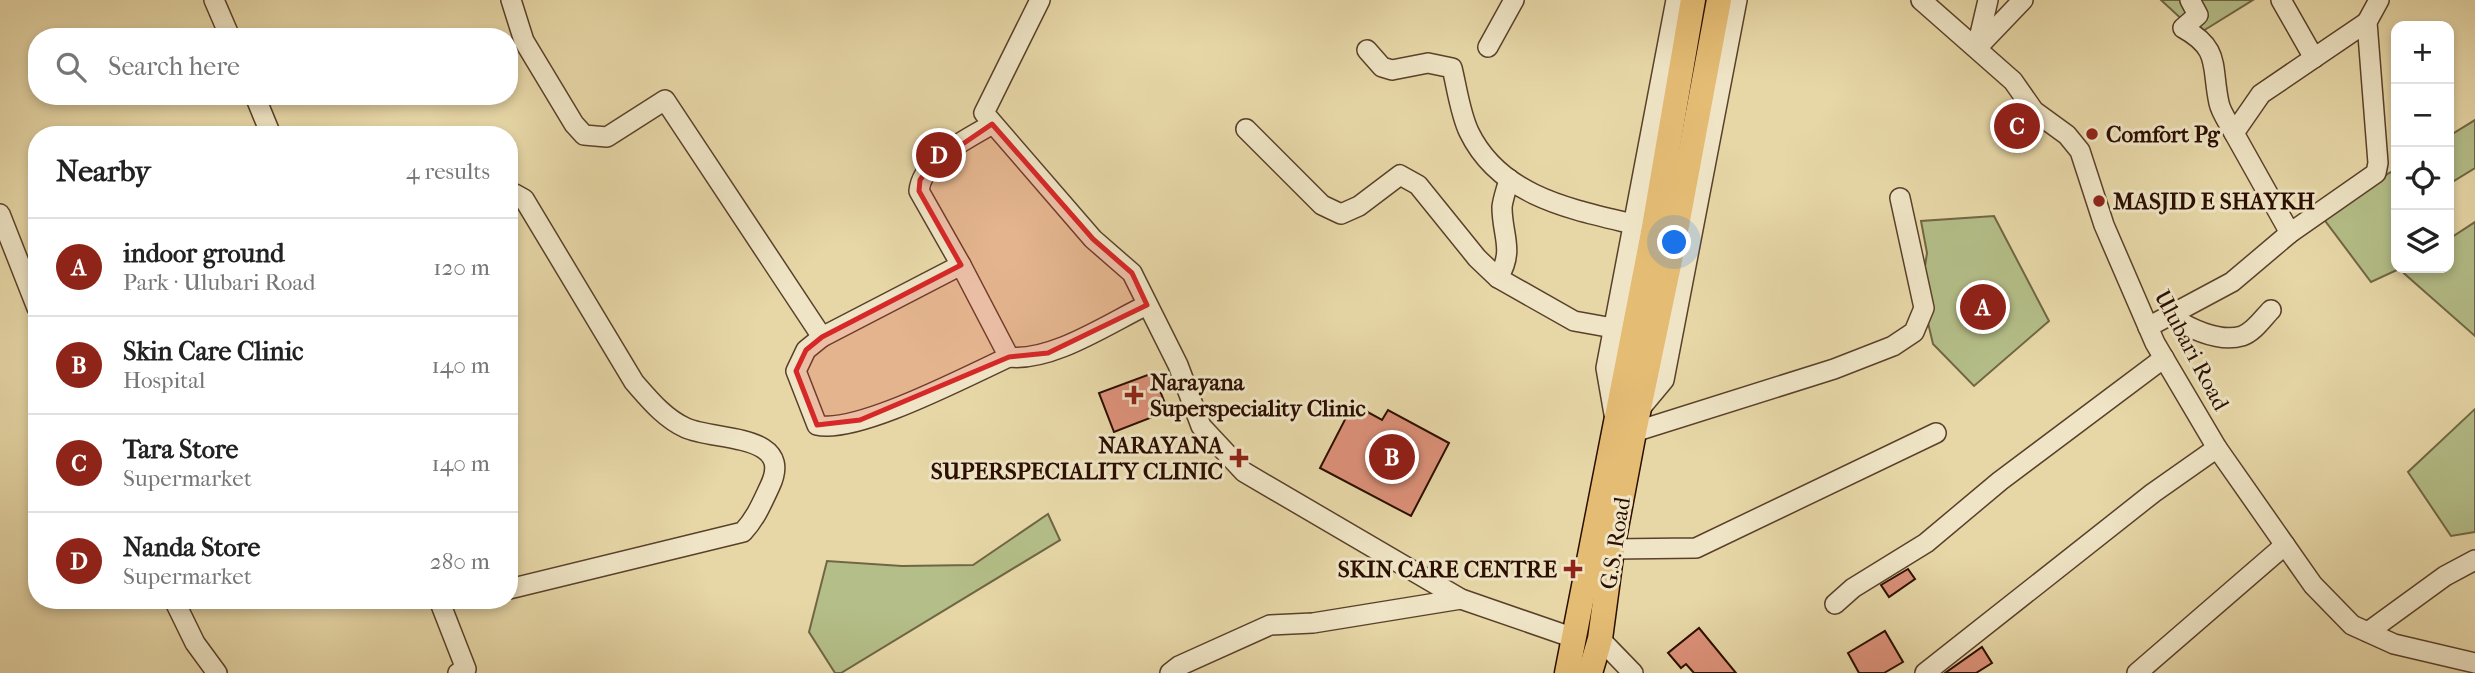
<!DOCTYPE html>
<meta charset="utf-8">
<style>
body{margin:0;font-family:"IM FELL French Canon",serif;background:#f6f6f6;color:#222}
.controls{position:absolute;right:21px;top:21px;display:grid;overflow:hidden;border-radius:14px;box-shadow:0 4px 10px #0003}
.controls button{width:63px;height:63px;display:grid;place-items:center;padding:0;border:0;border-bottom:2px solid #e0e0e0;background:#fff;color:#222;font:35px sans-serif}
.you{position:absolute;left:1675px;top:243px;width:24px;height:24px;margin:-18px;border:5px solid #fff;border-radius:50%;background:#1a73e8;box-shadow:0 0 0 10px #1a73e833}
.badge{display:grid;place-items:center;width:46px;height:46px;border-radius:50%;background:#8f2418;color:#fff;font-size:23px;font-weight:700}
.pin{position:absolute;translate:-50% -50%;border:4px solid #fff;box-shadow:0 2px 7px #0006}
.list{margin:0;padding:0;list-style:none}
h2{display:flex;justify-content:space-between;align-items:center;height:91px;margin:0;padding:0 28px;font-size:30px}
h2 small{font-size:23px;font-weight:400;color:#767676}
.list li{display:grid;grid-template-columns:46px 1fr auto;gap:21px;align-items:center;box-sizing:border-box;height:98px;padding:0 28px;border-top:2px solid #e0e0e0}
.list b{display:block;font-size:26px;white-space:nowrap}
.list p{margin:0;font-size:23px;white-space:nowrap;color:#767676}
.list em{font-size:23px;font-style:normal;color:#767676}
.icon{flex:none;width:38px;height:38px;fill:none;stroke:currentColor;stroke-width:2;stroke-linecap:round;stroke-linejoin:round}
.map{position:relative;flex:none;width:2475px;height:673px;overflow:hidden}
.search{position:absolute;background:#fff;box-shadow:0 4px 10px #0003;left:28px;top:28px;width:490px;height:77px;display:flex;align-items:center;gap:18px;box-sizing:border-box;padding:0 24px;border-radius:28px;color:#767676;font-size:26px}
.panel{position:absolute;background:#fff;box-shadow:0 4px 10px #0003;left:28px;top:126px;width:490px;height:483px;border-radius:28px}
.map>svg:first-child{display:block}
</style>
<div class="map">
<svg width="2475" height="673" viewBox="0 0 2475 673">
<rect width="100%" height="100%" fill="#e7d7a7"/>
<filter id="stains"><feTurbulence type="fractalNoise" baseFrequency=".00286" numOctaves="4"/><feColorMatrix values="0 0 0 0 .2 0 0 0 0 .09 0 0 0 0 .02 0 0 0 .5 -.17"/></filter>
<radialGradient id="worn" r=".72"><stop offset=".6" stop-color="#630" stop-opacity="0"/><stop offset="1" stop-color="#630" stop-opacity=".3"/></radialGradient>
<!-- green -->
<g fill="#b4be88" stroke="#706644" stroke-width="2">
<polygon points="2161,0 2253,0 2203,31 2188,25"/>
<polygon points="2475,120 2475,168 2449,184 2449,136"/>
<polygon points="2396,169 2396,268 2449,268 2449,239 2475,222 2475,336 2399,269 2371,282 2320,214"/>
<polygon points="1994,216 2049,321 1974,386 1933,344 1921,293 1927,253 1921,221"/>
<polygon points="2475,409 2475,532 2451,536 2408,472"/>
<polygon points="1048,514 1060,540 841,673 835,673 809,632 827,561 902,566 973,565"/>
</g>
<!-- building -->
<g fill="#dc9179" stroke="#2b0e00" stroke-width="2">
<polygon points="1153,373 1168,411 1114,432 1099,393"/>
<polygon points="1353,404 1382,420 1388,410 1449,443 1411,516 1320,468"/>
<polygon points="1908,569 1915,579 1889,597 1881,585"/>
<polygon points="1699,628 1736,673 1694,673 1686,664 1681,668 1668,653"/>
<polygon points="1885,631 1903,662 1884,673 1859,673 1848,653"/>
<polygon points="1982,647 1992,663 1976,673 1945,673"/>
</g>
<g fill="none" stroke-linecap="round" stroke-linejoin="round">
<defs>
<g id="minor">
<polyline points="214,0 230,37"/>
<path d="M 511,0 L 524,41 L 574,124 L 584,135 L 607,137 L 665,100 L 822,337 L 961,265 L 919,191 C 922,159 967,140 992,124"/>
<polyline points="1040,0 984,113 1093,239 1132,273 1178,365 1201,426 1244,472 1461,599 1574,638"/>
<polyline points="1921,0 2013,81 2034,111 2067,135 2080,151 2104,225 2155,343 2217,448 2313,585 2352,625 2394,644 2475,663"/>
<path d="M 2190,0 L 2198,15 L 2183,28 C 2221,49 2211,66 2219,103 C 2221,113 2229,123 2234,133"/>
<polyline points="2281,0 2314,58"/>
<polyline points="1488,47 1514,0"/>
<polyline points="1977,47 1988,0"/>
<polyline points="1977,48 2023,0"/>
<path d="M 1367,50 L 1382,67 L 1392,70 L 1428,63 L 1452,68 C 1457,88 1460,113 1469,132 C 1500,196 1570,209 1633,224"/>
<polyline points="255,96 271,135"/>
<polyline points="1246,129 1322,205 1341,214 1359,206 1400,175 1418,185 1477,258 1498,278 1574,321 1613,328"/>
<path d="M 509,194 L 515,194 L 524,199 L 634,382 C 649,399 664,418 686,428 C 715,441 795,433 770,486 C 762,503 756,518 743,532 L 509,589"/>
<polyline points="0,214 37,308"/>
<polyline points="2290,233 2234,133 2261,94 2367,22"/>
<path d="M 961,265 L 1009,357 C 1052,362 1109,323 1147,305"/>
<path d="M 1498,278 C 1515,250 1502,236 1502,207 C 1503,198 1507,188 1509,179"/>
<path d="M 2170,316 C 2189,328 2219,343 2242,336 C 2254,332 2263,318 2271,310"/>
<polyline points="2148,327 2232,282 2290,233 2376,173 2378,163 2367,22 2379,0"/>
<path d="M 822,337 L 806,350 L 796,371 L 817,425 C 856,435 969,375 1009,357"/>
<polyline points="1639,410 1664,380 1737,0"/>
<polyline points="1614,414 1606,368 1676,0"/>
<polyline points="1634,432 1834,369 1893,346 1914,332 1924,308 1900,198"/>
<polyline points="1612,549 1696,548 1936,433"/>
<polyline points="174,600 195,643 217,673"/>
<polyline points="439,600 466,669 458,673"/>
<polyline points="1835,604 1853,588 1926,543 2000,481 2164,358"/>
<polyline points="2368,632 2445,576 2475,560"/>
<polyline points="1600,639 1633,673"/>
<polyline points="1170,673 1179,666 1270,625 1313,623 1461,599"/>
<polyline points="1925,673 2153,493 2217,448"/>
<polyline points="2137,673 2285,545"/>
</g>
<g id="major">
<polyline points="1567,673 1653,233 1693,0"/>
<polyline points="1590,673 1600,639 1612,549 1634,432 1675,236 1719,0"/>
</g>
</defs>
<!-- minor casing -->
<use href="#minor" stroke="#5a402a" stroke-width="22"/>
<!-- major casing -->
<use href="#major" stroke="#2b0e00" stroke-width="27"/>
<!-- minor -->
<use href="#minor" stroke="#efe5c6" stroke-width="19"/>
<!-- major -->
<use href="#major" stroke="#e4bc74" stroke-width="24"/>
</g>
<!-- marked area -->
<path fill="#d62828" fill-opacity="0.2" stroke="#d62828" stroke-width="5" stroke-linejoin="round" d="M 992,124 L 1093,239 L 1132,273 L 1147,305 L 1048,353 L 1009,357 L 860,420 L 817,425 L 796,371 L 806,350 L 822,337 L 961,265 L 919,191 L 920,180 L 929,167 Z"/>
<!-- markers -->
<g fill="#8f2418" stroke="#efe5c6" stroke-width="2.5">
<circle cx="2092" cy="134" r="7"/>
<circle cx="2099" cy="201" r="7"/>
<path d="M1130.5 384.5h7v7h7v7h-7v7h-7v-7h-7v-7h7z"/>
<path d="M1235.5 447.5h7v7h7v7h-7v7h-7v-7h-7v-7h7z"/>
<path d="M1569.5 558.5h7v7h7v7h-7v7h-7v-7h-7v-7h7z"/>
</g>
<g text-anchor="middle" stroke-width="6" stroke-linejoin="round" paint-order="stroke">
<!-- poi labels -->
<g font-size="23" font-weight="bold" fill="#2b0e00" stroke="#efe5c6" text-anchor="start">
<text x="2106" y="142">Comfort Pg</text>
<text x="2113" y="209">MASJID E SHAYKH</text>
<text x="1150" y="390">Narayana<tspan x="1150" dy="26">Superspeciality Clinic</tspan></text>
<text x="1223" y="453" text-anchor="end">NARAYANA<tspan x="1223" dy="26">SUPERSPECIALITY CLINIC</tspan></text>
<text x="1557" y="577" text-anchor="end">SKIN CARE CENTRE</text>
</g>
<!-- street labels -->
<g font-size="23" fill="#2b0e00" stroke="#efe5c6">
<text transform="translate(2192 350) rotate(62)" y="8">Ulubari Road</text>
<text transform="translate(1615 543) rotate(-81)" y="8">G.S. Road</text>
</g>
</g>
<rect width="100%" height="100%" filter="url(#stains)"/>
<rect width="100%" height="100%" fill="url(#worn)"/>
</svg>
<div class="controls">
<button>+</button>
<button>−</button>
<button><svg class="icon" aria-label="locate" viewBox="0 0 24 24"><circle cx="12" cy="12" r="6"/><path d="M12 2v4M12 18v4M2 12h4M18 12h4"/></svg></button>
<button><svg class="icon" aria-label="layers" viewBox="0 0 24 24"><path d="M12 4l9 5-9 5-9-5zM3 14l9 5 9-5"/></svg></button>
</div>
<div class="you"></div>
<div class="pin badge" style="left:1983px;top:307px">A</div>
<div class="pin badge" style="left:1392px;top:457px">B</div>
<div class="pin badge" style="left:2017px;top:126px">C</div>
<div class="pin badge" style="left:939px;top:155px">D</div>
<div class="search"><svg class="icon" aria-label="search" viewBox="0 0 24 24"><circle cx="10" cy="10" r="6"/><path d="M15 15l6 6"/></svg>Search here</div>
<section class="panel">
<h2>Nearby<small>4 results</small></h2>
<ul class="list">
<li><span class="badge">A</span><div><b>indoor ground</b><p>Park · Ulubari Road</p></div><em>120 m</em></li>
<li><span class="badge">B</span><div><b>Skin Care Clinic</b><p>Hospital</p></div><em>140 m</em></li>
<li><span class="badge">C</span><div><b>Tara Store</b><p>Supermarket</p></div><em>140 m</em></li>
<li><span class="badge">D</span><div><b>Nanda Store</b><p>Supermarket</p></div><em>280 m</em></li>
</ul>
</section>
</div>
